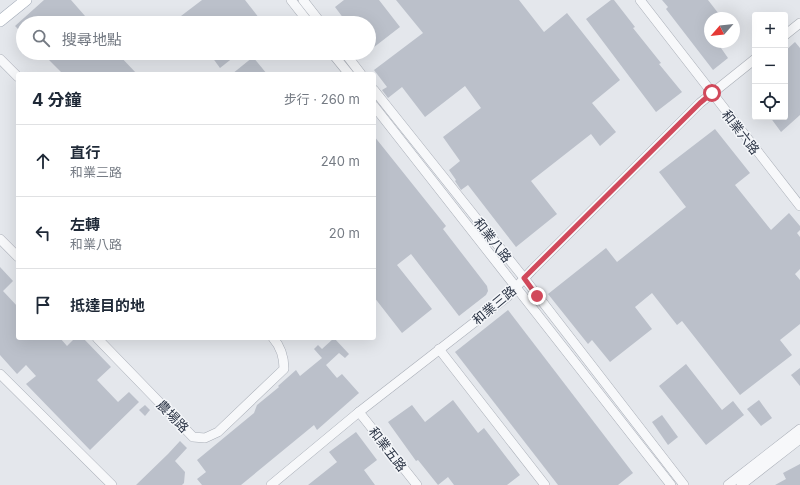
<!DOCTYPE html>
<html lang="zh-TW">
<meta charset="utf-8">
<style>
body{margin:0;font-family:Inter,"Noto Sans TC",sans-serif;background:#f2f2f3;color:#1f2937}
.controls{position:absolute;right:12px;top:12px;display:grid;overflow:hidden;border-radius:4px;box-shadow:0 4px 16px #0002}
.controls button{width:36px;height:36px;display:grid;place-items:center;padding:0;border:0;border-bottom:1px solid #e0e1e3;background:#fff;color:#1f2937;font:20px sans-serif}
.compass{position:absolute;left:704px;top:12px;width:36px;height:36px;border-radius:50%;background:#fff;box-shadow:0 4px 16px #0002;rotate:242deg}
.stop{position:absolute;width:12px;height:12px;margin:-9px;border:3px solid #d1495b;border-radius:50%;background:#fff}
.stop.end{background:#d1495b;border-color:#fff;box-shadow:0 1px 4px #0008}
.list{margin:0;padding:0;list-style:none}
h2{display:flex;justify-content:space-between;align-items:center;height:52px;margin:0;padding:0 16px;font-size:17px}
h2 small{font-size:13px;font-weight:400;color:#747a83}
.list li{display:grid;grid-template-columns:26px 1fr auto;gap:12px;align-items:center;box-sizing:border-box;height:72px;padding:0 16px;border-top:1px solid #e0e1e3}
.list b{display:block;font-size:15px;white-space:nowrap}
.list p{margin:0;font-size:13px;white-space:nowrap;color:#747a83}
.list em{font-size:13px;font-style:normal;color:#747a83}
.icon{flex:none;width:22px;height:22px;fill:none;stroke:currentColor;stroke-width:2;stroke-linecap:round;stroke-linejoin:round}
.map{position:relative;flex:none;width:800px;height:485px;overflow:hidden}
.search{position:absolute;background:#fff;box-shadow:0 4px 16px #0002;left:16px;top:16px;width:360px;height:44px;display:flex;align-items:center;gap:10px;box-sizing:border-box;padding:0 14px;border-radius:22px;color:#747a83;font-size:15px}
.panel{position:absolute;background:#fff;box-shadow:0 4px 16px #0002;left:16px;top:72px;width:360px;height:268px;border-radius:4px}
.map>svg:first-child{display:block}
</style>
<div class="map">
<svg width="800" height="485" viewBox="0 0 800 485">
<rect width="100%" height="100%" fill="#e4e7ec"/>
<!-- building -->
<g fill="#bbc0ca">
<polygon points="44,0 71,0 85,16 81,19 85,23 23,23 23,34 15,26"/>
<polygon points="202,0 245,0 263,23 186,23 181,16"/>
<polygon points="344,0 379,0 400,27 369,51 369,23 347,23 335,7"/>
<polygon points="396,0 519,0 544,32 567,13 620,80 592,103 616,132 600,146 591,134 531,181 557,214 516,247 468,185 461,190 455,181 456,180 449,170 460,161 443,137 481,108 465,86 425,117 402,87 388,98 382,90 387,87 374,70 423,33"/>
<polygon points="611,0 614,0 635,27 633,28 661,63 659,64 682,92 656,112 586,19"/>
<polygon points="662,0 708,0 722,18 710,18 710,42 729,42 721,48 728,58 713,70 666,9 668,7"/>
<polygon points="795,42 800,48 800,115 781,132 770,117 785,117 785,51"/>
<polygon points="49,53 117,53 137,74 63,74 45,56"/>
<polygon points="209,53 239,53 220,68"/>
<polygon points="253,57 267,74 232,74"/>
<polygon points="715,129 750,173 735,185 771,230 789,213 800,226 800,230 797,233 800,237 800,269 795,274 800,280 800,324 780,340 792,355 740,395 682,321 677,325 652,293 635,307 652,329 610,362 592,340 588,344 548,294 606,248 617,262 686,207 659,172"/>
<polygon points="374,136 446,226 443,229 487,286 488,291 486,295 459,316 411,254 397,265 432,309 402,333 374,297"/>
<polygon points="0,267 13,281 3,291 18,307 18,338 60,338 67,346 75,338 83,338 111,367 97,380 118,402 129,392 139,402 90,450 26,384 36,376 26,365 17,374 0,355"/>
<polygon points="508,310 633,473 618,485 558,485 455,352"/>
<polygon points="334,338 349,354 345,358 339,353 326,365 337,378 342,374 359,393 317,430 314,425 241,485 202,485 197,479 206,472 197,460 254,413 257,405 279,387 278,386 296,370 300,376 322,358 314,349 318,345 322,349"/>
<polygon points="686,364 722,410 733,401 744,415 706,445 659,386"/>
<polygon points="800,368 800,386 791,375"/>
<polygon points="453,400 478,433 484,428 520,475 507,485 454,485 448,477 438,485 418,460 416,461 388,422 412,405 425,422"/>
<polygon points="759,400 772,418 761,426 747,409"/>
<polygon points="145,405 150,410 145,416 139,410"/>
<polygon points="662,415 678,437 668,445 652,422"/>
<polygon points="356,432 377,460 364,470 375,485 308,485 337,462 329,452"/>
<polygon points="180,441 187,448 175,461 185,472 184,483 182,485 136,485 168,454"/>
<polygon points="800,464 800,485 775,485 786,479 783,473"/>
</g>
<g fill="none" stroke-linecap="round" stroke-linejoin="round">
<defs>
<g id="minor">
<polyline points="291,0 309,23"/>
<polyline points="303,0 321,23"/>
<polyline points="640,0 800,206"/>
<polyline points="785,35 800,23"/>
<polyline points="332,53 349,74"/>
<polyline points="345,53 361,74"/>
<polyline points="0,59 18,77"/>
<polyline points="374,90 524,278 684,485"/>
<polyline points="374,106 671,485"/>
<polyline points="0,239 18,257"/>
<path d="M 97,338 L 193,437 L 205,438 L 218,432 L 284,369 C 284,357 281,347 273,338"/>
<polyline points="439,349 545,485"/>
<polyline points="0,374 112,485"/>
<polyline points="359,412 417,485"/>
<polyline points="271,485 359,412 507,297 533,269 700,103 755,59"/>
<polyline points="728,485 800,429"/>
<polyline points="741,485 800,439"/>
</g>
<polyline id="major" points="0,21 26,0"/>
</defs>
<!-- minor casing -->
<use href="#minor" stroke="#a9aeb7" stroke-width="10"/>
<!-- major casing -->
<use href="#major" stroke="#a3abb8" stroke-width="12"/>
<!-- minor -->
<use href="#minor" stroke="#f7f8fa" stroke-width="9"/>
<!-- major -->
<use href="#major" stroke="#fff" stroke-width="11"/>
</g>
<g fill="none" stroke-linecap="round" stroke-linejoin="round">
<!-- route -->
<polyline stroke="#d1495b" stroke-width="5" points="537,296 524,278 700,103 712,93"/>
</g>
<g text-anchor="middle" stroke-width="3" stroke-linejoin="round" paint-order="stroke">
<!-- street labels -->
<g font-size="13" fill="#2b3445" stroke="#f4f6f9">
<text transform="translate(741 132) rotate(52)" y="5">和業六路</text>
<text transform="translate(493 240) rotate(52)" y="5">和業八路</text>
<text transform="translate(494 305) rotate(-40)" y="5">和業三路</text>
<text transform="translate(173 416) rotate(46)" y="5">農場路</text>
<text transform="translate(388 449) rotate(52)" y="5">和業五路</text>
</g>
</g>
</svg>
<div class="controls">
<button>+</button>
<button>−</button>
<button><svg class="icon" aria-label="locate" viewBox="0 0 24 24"><circle cx="12" cy="12" r="6"/><path d="M12 2v4M12 18v4M2 12h4M18 12h4"/></svg></button>
</div>
<svg class="compass" viewBox="-18 -18 36 36"><path d="M0-13l5 13h-10z" fill="#e53935"/><path d="M0 13l5-13h-10z" fill="#747a83"/></svg>
<div class="stop" style="left:712px;top:93px"></div>
<div class="stop end" style="left:537px;top:296px"></div>
<div class="search"><svg class="icon" aria-label="search" viewBox="0 0 24 24"><circle cx="10" cy="10" r="6"/><path d="M15 15l6 6"/></svg>搜尋地點</div>
<section class="panel">
<h2>4 分鐘<small>步行 · 260 m</small></h2>
<ul class="list">
<li><svg class="icon" aria-label="ahead" viewBox="0 0 24 24"><path d="M12 20V5M6 11l6-6 6 6"/></svg><div><b>直行</b><p>和業三路</p></div><em>240 m</em></li>
<li><svg class="icon" aria-label="left" viewBox="0 0 24 24"><path d="M17 20v-9H6M10 6l-5 5 5 5"/></svg><div><b>左轉</b><p>和業八路</p></div><em>20 m</em></li>
<li><svg class="icon" aria-label="arrive" viewBox="0 0 24 24"><path d="M6 21V4h12l-3 4 3 4H6"/></svg><div><b>抵達目的地</b></div></li>
</ul>
</section>
</div>
